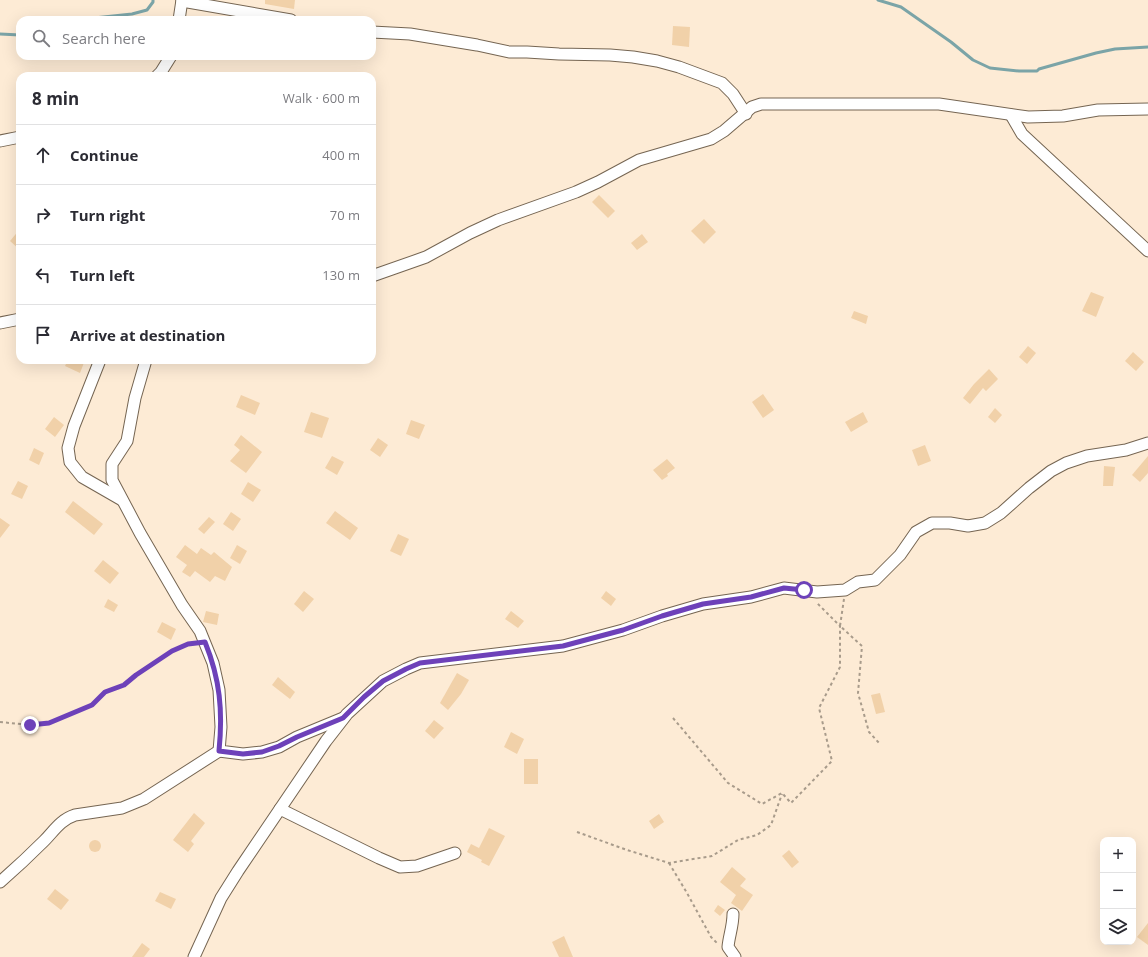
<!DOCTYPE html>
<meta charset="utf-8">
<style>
body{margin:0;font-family:"Open Sans",sans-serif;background:#f2f2f3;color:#2b2b33}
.controls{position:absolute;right:12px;bottom:12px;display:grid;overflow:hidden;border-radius:8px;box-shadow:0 4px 16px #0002}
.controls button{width:36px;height:36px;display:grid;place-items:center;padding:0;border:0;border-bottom:1px solid #e1e1e2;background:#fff;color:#2b2b33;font:20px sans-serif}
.stop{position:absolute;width:12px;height:12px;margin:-9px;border:3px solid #6d41b9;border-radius:50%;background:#fff}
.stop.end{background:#6d41b9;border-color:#fff;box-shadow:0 1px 4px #0008}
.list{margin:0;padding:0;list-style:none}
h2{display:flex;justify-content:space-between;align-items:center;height:52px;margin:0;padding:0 16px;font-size:17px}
h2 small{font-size:13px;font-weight:400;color:#7c7c81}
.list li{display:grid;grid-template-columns:26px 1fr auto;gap:12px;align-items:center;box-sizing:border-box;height:60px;padding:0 16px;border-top:1px solid #e1e1e2}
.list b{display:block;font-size:15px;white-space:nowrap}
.list em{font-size:13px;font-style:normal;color:#7c7c81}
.icon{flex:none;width:22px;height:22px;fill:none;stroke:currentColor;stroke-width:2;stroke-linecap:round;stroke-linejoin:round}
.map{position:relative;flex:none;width:1148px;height:957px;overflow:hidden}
.search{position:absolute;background:#fff;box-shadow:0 4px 16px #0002;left:16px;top:16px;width:360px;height:44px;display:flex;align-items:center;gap:10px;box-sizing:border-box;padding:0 14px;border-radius:12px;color:#7c7c81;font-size:15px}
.panel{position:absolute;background:#fff;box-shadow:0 4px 16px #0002;left:16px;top:72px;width:360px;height:292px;border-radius:12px}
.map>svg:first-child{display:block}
</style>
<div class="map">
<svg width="1148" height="957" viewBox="0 0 1148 957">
<rect width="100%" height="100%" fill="#fdebd5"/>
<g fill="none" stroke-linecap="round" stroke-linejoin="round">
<!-- stream -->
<g stroke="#7ba4a7" stroke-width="3">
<polyline points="878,0 901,7 951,42 973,60 990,68 1019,71 1037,71 1039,69 1096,53 1115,49 1148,47"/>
<polyline points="75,20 132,14 147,10 153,2 153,0"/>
<polyline points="0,34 20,35"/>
</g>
</g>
<!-- building -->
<g fill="#f1d1a9">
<polygon points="265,0 295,0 294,9 265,4"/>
<polygon points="673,26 690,27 689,47 672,45"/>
<polygon points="599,195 615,211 608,218 592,202"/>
<polygon points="704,219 716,232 704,244 691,231"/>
<polygon points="20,229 20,250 10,241"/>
<polygon points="642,234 648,242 637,250 631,243"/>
<polygon points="1091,292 1104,297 1096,317 1082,311"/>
<polygon points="854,311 868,316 866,324 851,318"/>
<polygon points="1028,346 1036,353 1027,364 1019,357"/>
<polygon points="1133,352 1144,362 1136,371 1125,361"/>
<polygon points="68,360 85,360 80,373 65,366"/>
<polygon points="989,369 998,379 986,391 983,388 970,404 963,398 974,384"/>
<polygon points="763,394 774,410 763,418 752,402"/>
<polygon points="241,395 260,403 255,415 236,407"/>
<polygon points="995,408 1002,415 995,423 988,417"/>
<polygon points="311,412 329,418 322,438 304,432"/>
<polygon points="863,412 868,422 851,432 845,422"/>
<polygon points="54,417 64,425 55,437 45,429"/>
<polygon points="411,420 425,425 419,439 406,434"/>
<polygon points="241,435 262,452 246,473 230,461 240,450 234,445"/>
<polygon points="378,438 388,445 380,457 370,450"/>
<polygon points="925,445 931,461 918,466 912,450"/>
<polygon points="34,448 44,453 39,465 29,460"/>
<polygon points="332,456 344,462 337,475 325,468"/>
<polygon points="1148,456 1148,473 1140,482 1132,475"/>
<polygon points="667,459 675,468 667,474 668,476 662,480 653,470"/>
<polygon points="1104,466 1115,467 1113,486 1103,486"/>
<polygon points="18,481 28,486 22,499 11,494"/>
<polygon points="248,482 261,490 253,502 241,494"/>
<polygon points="73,501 103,524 94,535 65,512"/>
<polygon points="335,511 358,528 350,540 326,523"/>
<polygon points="231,512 241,519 233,531 223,524"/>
<polygon points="209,517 215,522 204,534 198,529"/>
<polygon points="0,518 10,525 0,538"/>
<polygon points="398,534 409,539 401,556 390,551"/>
<polygon points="185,545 197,554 201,548 211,555 214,552 232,567 225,581 215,576 210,582 195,571 190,577 182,572 187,565 176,557"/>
<polygon points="237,545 247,551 240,564 230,558"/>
<polygon points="103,560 119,573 110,584 94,571"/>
<polygon points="304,591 314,599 303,612 294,604"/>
<polygon points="606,591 616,599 611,606 601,598"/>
<polygon points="108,599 118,605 114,612 104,607"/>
<polygon points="206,611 219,614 217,625 203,622"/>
<polygon points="511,611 524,621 518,628 505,619"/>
<polygon points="162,622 176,629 171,640 157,632"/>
<polygon points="457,673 469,680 461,694 448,710 440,703"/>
<polygon points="278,677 295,692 290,699 272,685"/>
<polygon points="880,693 885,712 876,714 871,695"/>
<polygon points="434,720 444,728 434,739 425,731"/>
<polygon points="511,732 524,739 517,754 504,747"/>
<rect x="524" y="759" width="14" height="25"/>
<polygon points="194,813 205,823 191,841 194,844 188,852 173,840"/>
<polygon points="659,814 664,822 654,829 649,821"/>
<polygon points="489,828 505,836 489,866 481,862 482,860 467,852 471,844 479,848"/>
<circle cx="95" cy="846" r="6"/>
<polygon points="789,850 799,862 792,868 782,856"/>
<polygon points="732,867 746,879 740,886 753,895 742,911 731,903 736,895 720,882"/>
<polygon points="55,889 69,900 61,910 47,899"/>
<polygon points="160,892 176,899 171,909 155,901"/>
<polygon points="718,905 725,910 720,916 714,911"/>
<polygon points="1148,923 1148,945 1137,937"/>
<polygon points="564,936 573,957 559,957 552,942"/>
<polygon points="142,943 150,949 144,957 132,957"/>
</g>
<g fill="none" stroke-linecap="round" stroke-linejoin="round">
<defs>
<g id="street">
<polyline points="182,1 291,20"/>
<polyline points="179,20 182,0"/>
<polyline points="372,32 410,34 477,45 509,52 527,52 559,54 610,55 633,57 657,61 679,67 722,83 733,94 746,114"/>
<polyline points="157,76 161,72 171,56"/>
<polyline points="1011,115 1022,134 1148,251"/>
<polyline points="0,141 20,137"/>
<polyline points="372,276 426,257 470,233 498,220 576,192 598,182 639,160 711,139 724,131 752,107 761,104 939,104 1028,117 1063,116 1098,110 1148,109"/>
<polyline points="0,323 20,319"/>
<polyline points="100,360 74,426 68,448 70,462 82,477 122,500"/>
<polyline points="146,360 135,398 127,441 112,464 112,480 140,533 182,605 200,631 213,663 219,690 221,727 219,751 243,754 262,752 279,747 297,737 343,718"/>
<polyline points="280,809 379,858 400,867 417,866 455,853"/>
<path d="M 0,882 C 15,869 30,855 44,841 C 54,831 60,820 75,815 L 122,808 L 144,799 L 219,751"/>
<path d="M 733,914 C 733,926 729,936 728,947 L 735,957"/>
<polyline points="194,957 221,898 238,871 326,741 347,714 383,681 406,669 420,663 563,646 623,630 662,616 703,604 751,597 784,588 817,592 845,590 858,582 875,580 900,555 916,532 932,523 950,523 968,526 985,523 1001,513 1029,488 1051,471 1066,463 1087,456 1126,450 1148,443"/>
</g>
</defs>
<!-- street casing -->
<use href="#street" stroke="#756552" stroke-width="13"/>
<!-- path -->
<g stroke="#a89b8b" stroke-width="2" stroke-dasharray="3 3" stroke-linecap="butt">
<polyline points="844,599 840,626 862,646 858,693 869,732 880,744"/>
<polyline points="673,718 728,783 762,804 782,793 791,803 832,761 819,708 840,667 840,626 817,603"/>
<polyline points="0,722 30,725 44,724 72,714 92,705 105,693 124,685 136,675 172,651 188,644 194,643"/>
<polyline points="577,832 627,850 669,863 712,856 738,840 757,835 771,825 782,794"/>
<polyline points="669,863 687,893 711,937 718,944"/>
</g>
<!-- street -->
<use href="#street" stroke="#fff" stroke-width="11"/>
</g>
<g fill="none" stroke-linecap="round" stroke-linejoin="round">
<!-- route -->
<path stroke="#6d41b9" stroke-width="5" d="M 30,725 L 49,723 L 92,705 L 105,692 L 124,685 L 136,675 L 172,651 L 188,644 L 205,642 C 220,679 223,711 219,751 L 243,754 L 262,752 L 279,746 L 297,737 L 343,718 L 364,697 L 383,681 L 406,669 L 420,663 L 563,646 L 623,630 L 662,616 L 703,604 L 751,597 L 784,588 L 804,590"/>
</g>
</svg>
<div class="controls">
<button>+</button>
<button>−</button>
<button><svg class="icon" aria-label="layers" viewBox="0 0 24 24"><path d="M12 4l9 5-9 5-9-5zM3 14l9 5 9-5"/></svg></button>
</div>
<div class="stop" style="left:804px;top:590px"></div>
<div class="stop end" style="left:30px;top:725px"></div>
<div class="search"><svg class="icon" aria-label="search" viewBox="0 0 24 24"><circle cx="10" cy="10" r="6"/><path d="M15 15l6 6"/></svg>Search here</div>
<section class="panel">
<h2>8 min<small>Walk · 600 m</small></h2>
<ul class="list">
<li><svg class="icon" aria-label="ahead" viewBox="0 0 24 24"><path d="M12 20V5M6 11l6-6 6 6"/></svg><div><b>Continue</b></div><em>400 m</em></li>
<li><svg class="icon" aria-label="right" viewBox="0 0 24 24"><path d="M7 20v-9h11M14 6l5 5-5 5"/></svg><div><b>Turn right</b></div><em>70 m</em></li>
<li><svg class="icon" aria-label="left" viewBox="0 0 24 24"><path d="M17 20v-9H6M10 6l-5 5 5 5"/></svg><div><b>Turn left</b></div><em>130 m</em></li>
<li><svg class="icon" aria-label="arrive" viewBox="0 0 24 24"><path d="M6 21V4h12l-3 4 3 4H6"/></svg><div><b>Arrive at destination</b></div></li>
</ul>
</section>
</div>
